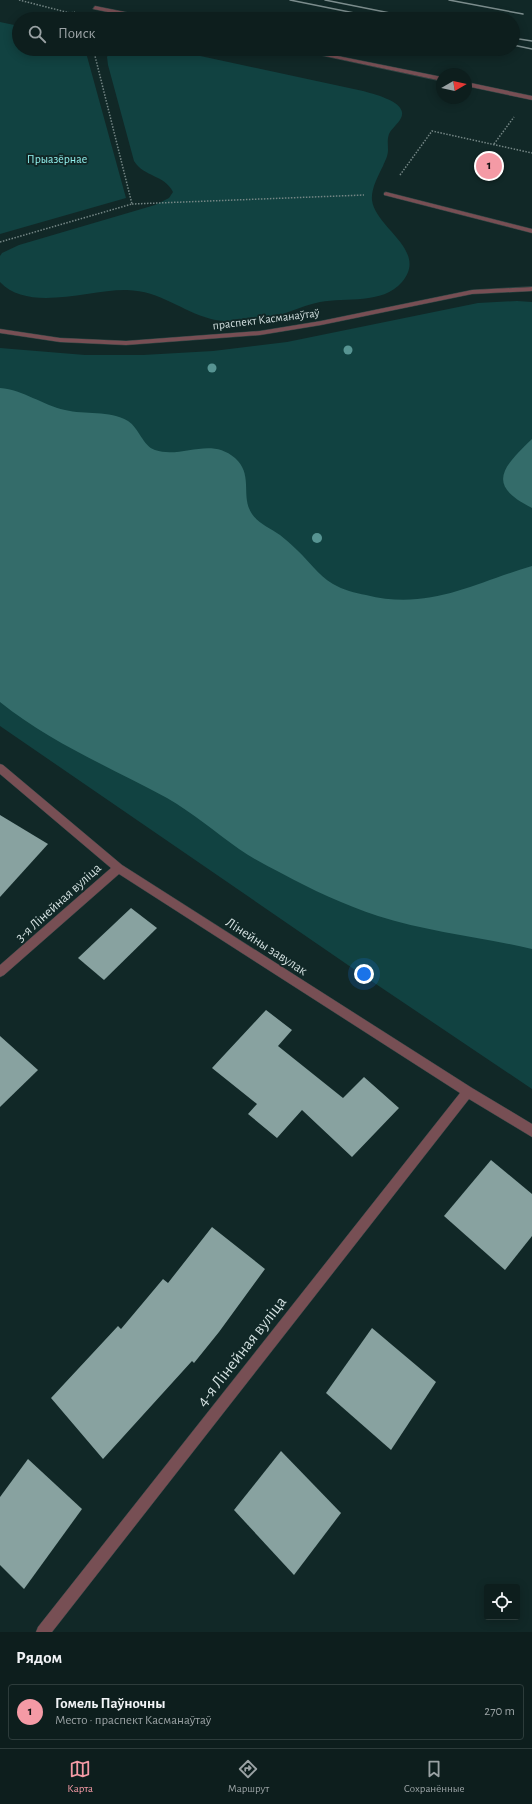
<!DOCTYPE html>
<html lang="ru">
<meta charset="utf-8">
<style>
body{margin:0;font-family:"Alegreya Sans",sans-serif;background:#1b2b2a;color:#f1f3f6}
.controls{position:absolute;right:12px;bottom:12px;display:grid;overflow:hidden;border-radius:4px;box-shadow:0 2px 10px #0003}
.controls button{width:36px;height:36px;display:grid;place-items:center;padding:0;border:0;border-bottom:1px solid #2d3c3b;background:#0d1e1d;color:#f1f3f6;font:20px sans-serif}
.compass{position:absolute;left:436px;top:68px;width:36px;height:36px;border-radius:50%;background:#0d1e1d;box-shadow:0 2px 10px #0003;rotate:81deg}
.you{position:absolute;left:364px;top:974px;width:14px;height:14px;margin:-10px;border:3px solid #fff;border-radius:50%;background:#1a73e8;box-shadow:0 0 0 6px #1a73e833}
.badge{display:grid;place-items:center;width:26px;height:26px;border-radius:50%;background:#f49aa5;color:#111;font-size:13px;font-weight:700}
.pin{position:absolute;translate:-50% -50%;border:2px solid #fff;box-shadow:0 1px 4px #0006}
.list{margin:0;padding:0;list-style:none}
h2{display:flex;justify-content:space-between;align-items:center;height:52px;margin:0;padding:0 16px;font-size:17px}
h2 small{font-size:13px;font-weight:400;color:#9aa2a4}
.list li{display:grid;grid-template-columns:26px 1fr auto;gap:12px;align-items:center;box-sizing:border-box;height:56px;margin:0 8px 8px;padding:0 8px;border:1px solid #2d3c3b;border-radius:4px}
.list b{display:block;font-size:15px;white-space:nowrap}
.list p{margin:0;font-size:13px;white-space:nowrap;color:#9aa2a4}
.list em{font-size:13px;font-style:normal;color:#9aa2a4}
.icon{flex:none;width:22px;height:22px;fill:none;stroke:currentColor;stroke-width:2;stroke-linecap:round;stroke-linejoin:round}
.map{position:relative;flex:none;width:532px;height:1632px;overflow:hidden}
.search{position:absolute;background:#0d1e1d;box-shadow:0 2px 10px #0003;left:12px;right:12px;top:12px;height:44px;display:flex;align-items:center;gap:10px;box-sizing:border-box;padding:0 14px;border-radius:22px;color:#9aa2a4;font-size:15px}
.sheet{height:116px;background:#0d1e1d}
nav{display:flex;justify-content:space-around;align-items:center;box-sizing:border-box;height:56px;border-top:1px solid #2d3c3b;background:#0d1e1d;font-size:11px;color:#9aa2a4}
nav a{display:grid;justify-items:center;gap:2px}
nav .on{color:#f49aa5}
.map>svg:first-child{display:block}
</style>
<div class="map">
<svg width="532" height="1632" viewBox="0 0 532 1632">
<rect width="100%" height="100%" fill="#112827"/>
<!-- green -->
<g fill="#114241">
<polygon points="0,22 19,26 19,49 85,49 126,198 0,234"/>
<path d="M 111,49 L 168,49 L 363,91 C 373,94 409,102 401,118 C 398,124 392,128 389,134 C 387,140 388,144 388,150 C 388,156 385,161 383,166 C 378,176 371,189 372,200 C 375,228 429,250 402,282 C 382,305 346,297 320,302 C 301,306 283,315 263,320 C 250,324 224,322 211,319 C 181,311 161,291 127,290 C 90,289 29,313 0,282 L 0,256 L 2,253 L 19,245 L 155,205 L 169,198 L 173,192 C 164,174 145,178 134,161 L 108,65 L 107,57 Z"/>
<polygon points="517,301 532,302 532,1089 361,974 0,726 0,348 85,355 143,355 213,351 287,342 478,303"/>
</g>
<!-- water -->
<g fill="#346c6a">
<path d="M 0,388 C 24,390 42,405 65,410 C 85,415 109,410 128,421 C 139,428 143,446 155,450 C 182,459 210,436 235,458 C 254,475 240,496 252,514 C 259,524 270,528 280,535 C 285,539 291,544 297,550 C 309,561 318,575 333,584 C 343,590 355,593 366,595 C 429,611 474,583 532,566 L 532,949 C 481,937 428,932 378,916 C 345,905 312,890 281,873 C 267,866 252,858 239,849 C 215,832 193,813 167,798 C 110,767 51,743 0,702 Z"/>
<path d="M 532,439 L 532,508 C 485,485 503,467 532,439 Z"/>
</g>
<!-- building -->
<g fill="#88a2a0">
<polygon points="0,815 48,844 0,897"/>
<polygon points="131,908 157,928 104,980 78,958"/>
<polygon points="266,1010 292,1030 278,1046 343,1098 364,1077 399,1108 352,1157 302,1110 277,1138 248,1114 257,1104 212,1068"/>
<polygon points="0,1036 38,1070 0,1107"/>
<polygon points="491,1160 532,1194 532,1236 505,1270 444,1216"/>
<polygon points="212,1227 265,1269 219,1332 194,1363 192,1361 103,1459 51,1398 118,1326 121,1329 163,1279 168,1283"/>
<polygon points="372,1328 436,1382 391,1450 326,1393"/>
<polygon points="281,1451 341,1513 294,1575 234,1510"/>
<polygon points="28,1459 82,1509 24,1589 0,1565 0,1497"/>
</g>
<g fill="none" stroke-linecap="round" stroke-linejoin="round">
<defs>
<g id="minor">
<polygon points="95,6 150,17 153,19 142,19 93,9"/>
<polygon points="292,49 303,49 442,77 442,81"/>
<polygon points="466,82 532,96 532,100 466,86"/>
<polygon points="386,192 532,229 532,233 384,195 384,193"/>
<polygon points="532,287 532,291 472,294 321,325 260,335 126,345 60,342 0,333 0,329 60,338 126,341 260,331 321,321 472,290"/>
<polygon points="0,764 3,765 122,865 472,1088 532,1124 532,1137 469,1099 52,1632 36,1632 38,1627 460,1093 119,874 4,975 0,977 0,965 111,868 0,774"/>
</g>
</defs>
<!-- minor casing -->
<use href="#minor" stroke="#304544" stroke-width="1"/>
<!-- path -->
<g stroke="#748685" stroke-width="1.5" stroke-dasharray="1.5 1.5" stroke-linecap="butt">
<polyline points="19,0 70,13 75,12"/>
<polyline points="494,144 514,117"/>
<polyline points="400,175 432,131 532,153"/>
<polyline points="132,204 364,195"/>
<polyline points="0,242 132,204 95,56"/>
</g>
<!-- minor -->
<use href="#minor" fill="#774f54" fill-rule="evenodd"/>
<!-- rail -->
<g stroke="#7c8d8d" stroke-width="1.5">
<polyline points="290,0 384,19"/>
<polyline points="325,0 420,19"/>
<polyline points="449,0 523,14"/>
<polyline points="513,38 532,41"/>
<polyline points="513,45 532,49"/>
</g>
</g>
<!-- trees -->
<g fill="#579492">
<circle cx="348" cy="350" r="4.5"/>
<circle cx="212" cy="368" r="4.5"/>
<circle cx="317" cy="538" r="5"/>
</g>
<g text-anchor="middle" stroke-width="4" stroke-linejoin="round" paint-order="stroke">
<!-- far-park labels -->
<g font-size="12" fill="#90edea" stroke="#112827">
<text x="57" y="163">Прыазёрнае</text>
</g>
<!-- far-street labels -->
<g font-size="12" fill="#d2dfdf" stroke="#112827">
<text transform="translate(266 319) rotate(-7)" y="4">праспект Касманаўтаў</text>
</g>
<!-- street labels -->
<g font-size="14" fill="#d2dfdf" stroke="#112827">
<text transform="translate(58 902) rotate(-42)" y="5">3-я Лінейная вуліца</text>
<text transform="translate(267 946) rotate(33)" y="5">Лінейны завулак</text>
</g>
<!-- near-street labels -->
<g font-size="17" fill="#d2dfdf" stroke="#112827">
<text transform="translate(241 1351) rotate(-52)" y="6">4-я Лінейная вуліца</text>
</g>
</g>
</svg>
<div class="controls">
<button><svg class="icon" aria-label="locate" viewBox="0 0 24 24"><circle cx="12" cy="12" r="6"/><path d="M12 2v4M12 18v4M2 12h4M18 12h4"/></svg></button>
</div>
<svg class="compass" viewBox="-18 -18 36 36"><path d="M0-13l5 13h-10z" fill="#e53935"/><path d="M0 13l5-13h-10z" fill="#9aa2a4"/></svg>
<div class="you"></div>
<div class="pin badge" style="left:489px;top:166px">1</div>
<div class="search"><svg class="icon" aria-label="search" viewBox="0 0 24 24"><circle cx="10" cy="10" r="6"/><path d="M15 15l6 6"/></svg>Поиск</div>
</div>
<section class="sheet">
<h2>Рядом<small></small></h2>
<ul class="list">
<li><span class="badge">1</span><div><b>Гомель Паўночны</b><p>Место · праспект Касманаўтаў</p></div><em>270 m</em></li>
</ul>
</section>
<nav>
<a class="on"><svg class="icon" aria-label="map" viewBox="0 0 24 24"><path d="M3 6l6-2 6 2 6-2v14l-6 2-6-2-6 2zM9 4v14M15 6v14"/></svg>Карта</a>
<a><svg class="icon" aria-label="directions" viewBox="0 0 24 24"><path d="M12 3l9 9-9 9-9-9zM9 14v-3h6M13 9l2 2-2 2"/></svg>Маршрут</a>
<a><svg class="icon" aria-label="saved" viewBox="0 0 24 24"><path d="M7 4h10v16l-5-4-5 4z"/></svg>Сохранённые</a>
</nav>
